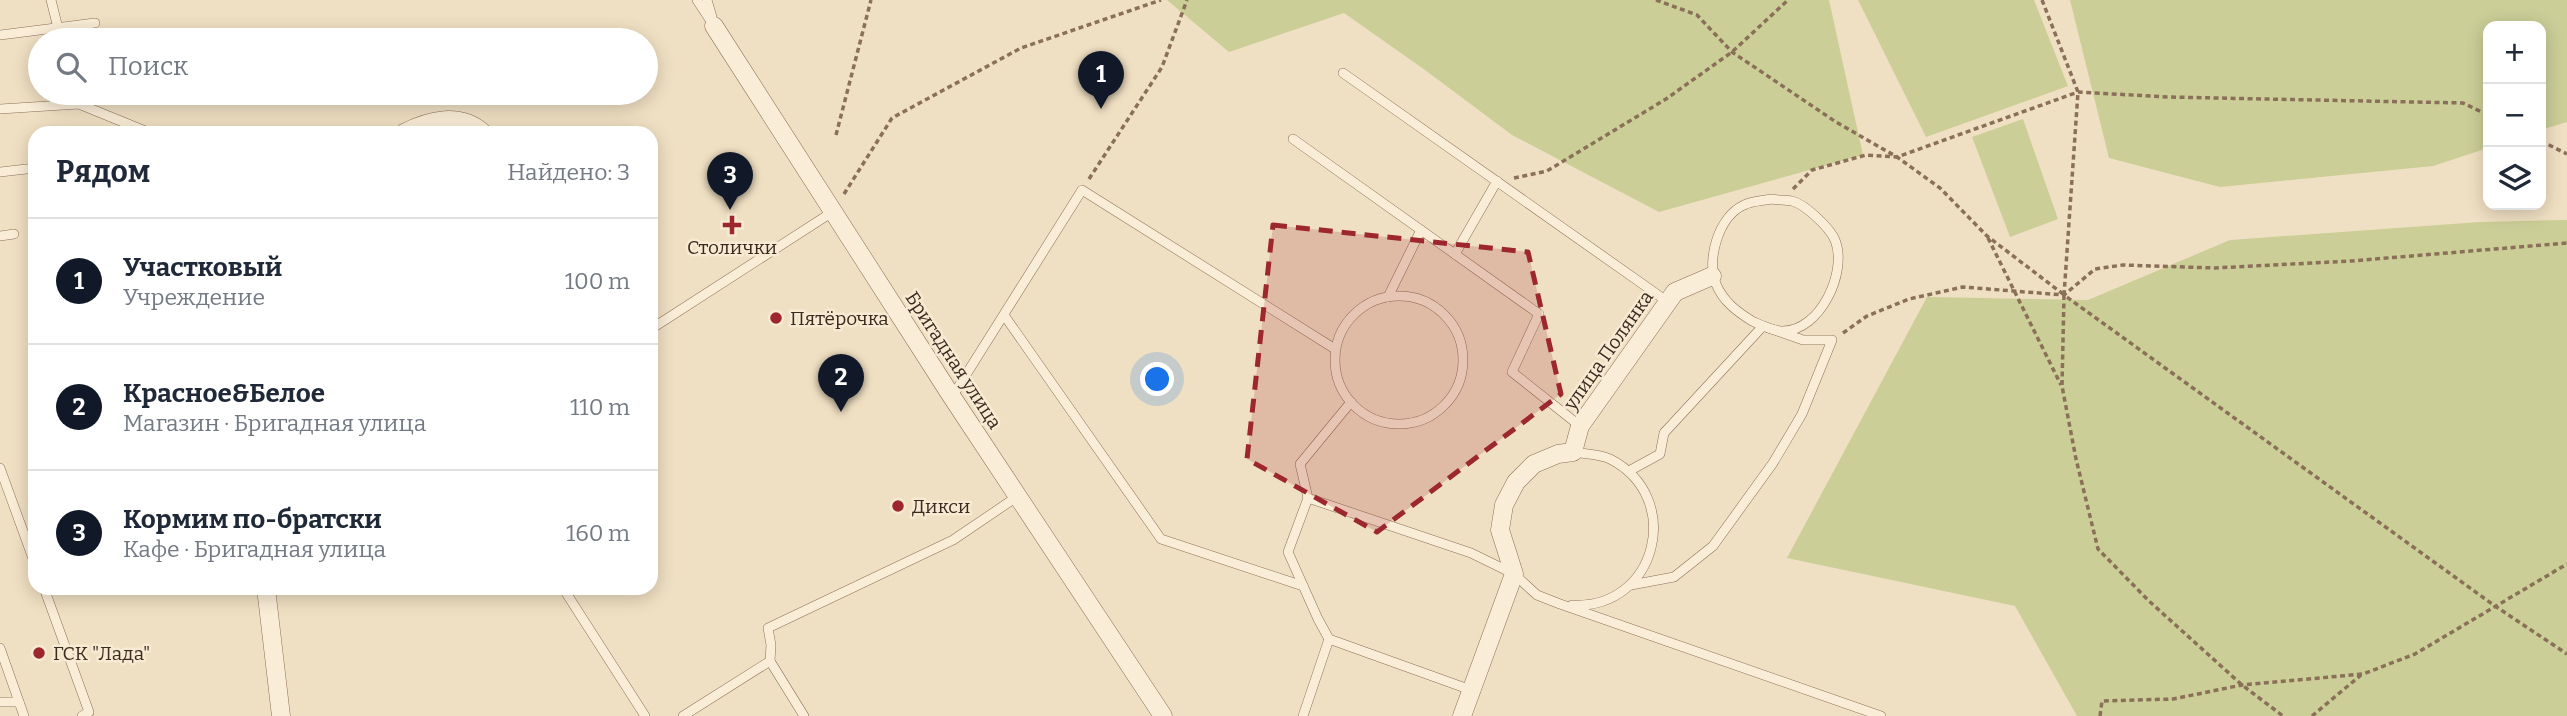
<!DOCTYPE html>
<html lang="ru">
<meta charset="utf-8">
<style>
body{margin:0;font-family:Bitter,serif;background:#f2f2f3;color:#1f2937}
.controls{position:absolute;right:21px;top:21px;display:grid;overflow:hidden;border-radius:14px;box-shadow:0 4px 18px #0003}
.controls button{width:63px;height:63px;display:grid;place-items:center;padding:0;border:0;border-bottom:2px solid #e0e1e3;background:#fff;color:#1f2937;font:35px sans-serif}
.you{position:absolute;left:1158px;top:380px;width:24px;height:24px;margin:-18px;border:5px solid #fff;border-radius:50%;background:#1a73e8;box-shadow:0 0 0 10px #1a73e833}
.badge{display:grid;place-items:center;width:46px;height:46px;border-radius:50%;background:#111827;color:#fff;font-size:23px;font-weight:700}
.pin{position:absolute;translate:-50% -58px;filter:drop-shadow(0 2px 4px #0008)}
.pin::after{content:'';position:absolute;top:37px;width:24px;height:21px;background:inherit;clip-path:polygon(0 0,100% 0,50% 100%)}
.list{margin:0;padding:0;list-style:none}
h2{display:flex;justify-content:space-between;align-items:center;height:91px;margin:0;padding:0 28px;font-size:30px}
h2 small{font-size:23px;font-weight:400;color:#747a83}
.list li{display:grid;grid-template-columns:46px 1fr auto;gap:21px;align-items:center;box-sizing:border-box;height:126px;padding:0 28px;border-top:2px solid #e0e1e3}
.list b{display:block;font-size:26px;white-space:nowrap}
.list p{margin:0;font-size:23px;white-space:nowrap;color:#747a83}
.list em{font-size:23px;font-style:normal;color:#747a83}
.icon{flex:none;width:38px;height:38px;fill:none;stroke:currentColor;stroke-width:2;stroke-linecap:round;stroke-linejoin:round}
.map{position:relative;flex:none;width:2567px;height:716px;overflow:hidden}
.search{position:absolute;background:#fff;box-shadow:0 4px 18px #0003;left:28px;top:28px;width:630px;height:77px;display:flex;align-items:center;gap:18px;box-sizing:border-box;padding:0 24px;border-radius:38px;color:#747a83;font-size:26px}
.panel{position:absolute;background:#fff;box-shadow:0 4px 18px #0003;left:28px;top:126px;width:630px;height:469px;border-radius:21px}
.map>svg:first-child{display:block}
</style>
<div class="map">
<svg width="2567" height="716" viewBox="0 0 2567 716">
<rect width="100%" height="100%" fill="#f0e0c3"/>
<!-- green -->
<g fill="#cbce97">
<polygon points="1167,0 1829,0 1863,155 1659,212 1512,135 1425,70 1344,13 1229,52"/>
<polygon points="1858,0 2034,0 2068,86 1926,137"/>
<polygon points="2070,0 2567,0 2567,122 2541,130 2541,26 2488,26 2488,148 2433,166 2220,187 2109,158"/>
<polygon points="2023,119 2058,219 2010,237 1972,137"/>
<polygon points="2567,220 2567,716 2077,716 2015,606 1787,558 1927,297 2088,300 2230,240 2480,222"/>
</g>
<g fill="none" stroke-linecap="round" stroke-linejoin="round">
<defs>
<g id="service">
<polyline points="51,0 61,40"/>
<polyline points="697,0 714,26"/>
<polyline points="707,0 712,17"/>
<polyline points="0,35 95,23"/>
<polyline points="1343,73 1668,302"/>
<polyline points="75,93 79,104"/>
<polyline points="0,109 79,104 150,133"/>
<polyline points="1293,139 1539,314 1512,372 1580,426"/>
<polyline points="0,172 35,168"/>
<path d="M 1771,199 C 1777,200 1785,200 1792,201 C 1805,204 1830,228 1835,240 C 1848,272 1820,331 1783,331 C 1772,331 1761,325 1752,321 C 1736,311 1723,301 1716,284 C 1706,259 1719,216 1744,205 C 1752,201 1762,201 1771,199 Z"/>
<polyline points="0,236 14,234"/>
<polyline points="1455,254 1497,181"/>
<circle cx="1399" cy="360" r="64"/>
<polyline points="1388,297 1421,230"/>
<polyline points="1004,315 1161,539 1303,586"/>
<polyline points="651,329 834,211"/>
<polyline points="952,397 1082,190 1335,349"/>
<polyline points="1351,402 1300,464 1308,498 1471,553 1514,574 1537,595 1560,604 1881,716"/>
<polyline points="0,468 35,564"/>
<polyline points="1629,471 1660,454 1664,433 1763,326 1803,340 1832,340 1802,414 1773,463 1713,546 1674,577 1631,585"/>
<polyline points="1308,498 1288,552 1318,619 1329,639 1471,690"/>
<polyline points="44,588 89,712 82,716"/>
<polyline points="563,588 645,716"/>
<path d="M 1572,605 C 1657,610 1685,497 1610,459 C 1600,454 1584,454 1573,452"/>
<polyline points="0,648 24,716"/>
<polyline points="770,661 804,716"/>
<polyline points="0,702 19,702"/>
<polyline points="683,716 770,661 771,645 768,628 953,540 1018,496"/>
<polyline points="1303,716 1329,639"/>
</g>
<g id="minor">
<polyline points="714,26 952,397 1163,716"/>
<path d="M 404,133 C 429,120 460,112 483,133"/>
<polyline points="266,588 281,716"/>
<polyline points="1462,716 1514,574 1500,530 1504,505 1516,482 1534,464 1558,454 1573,452 1580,426 1675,292 1712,276"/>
</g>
</defs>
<!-- service casing -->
<use href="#service" stroke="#8b7059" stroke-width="10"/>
<!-- minor casing -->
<use href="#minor" stroke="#8b7059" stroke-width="19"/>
<!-- path -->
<g stroke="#8b7059" stroke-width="3.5" stroke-dasharray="5 3.5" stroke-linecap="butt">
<polyline points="1656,0 1697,15 1732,52 1836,122 1897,157 1940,188 1987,236 2063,294"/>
<polyline points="2042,0 2078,92 2064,295 2495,606 2567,654"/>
<polyline points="836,135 871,0"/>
<polyline points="2541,141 2567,154"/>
<polyline points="1514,178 1547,171 1666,99 1732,52 1788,0"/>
<polyline points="1089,179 1162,67 1187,0"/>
<polyline points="1793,189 1812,170 1866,155 1897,157 2078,92 2167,97 2463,103 2488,115"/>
<polyline points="844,194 892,118 1021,48 1161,0"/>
<polyline points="1988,238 2061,385"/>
<polyline points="2064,295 2062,386 2076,459 2098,549 2149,601 2242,685 2283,716"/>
<polyline points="1843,333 1867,316 1909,299 1963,287 2064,295 2095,269 2123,265 2215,268 2351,261 2567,243"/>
<polyline points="2100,716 2102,701 2173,699 2242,685 2363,674 2415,654 2567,564"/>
<polyline points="2312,716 2361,675"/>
</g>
<!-- service -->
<use href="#service" stroke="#faedd7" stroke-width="9"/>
<!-- minor -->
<use href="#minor" stroke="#faedd7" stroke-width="18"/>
</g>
<!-- marked area -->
<path fill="#9c272f" fill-opacity="0.2" stroke="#9c272f" stroke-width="5" stroke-dasharray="14 9" stroke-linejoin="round" d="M 1273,225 L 1528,252 L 1561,394 L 1377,532 L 1247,459 Z"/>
<!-- markers -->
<g fill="#9c272f" stroke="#f7ead3" stroke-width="2.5">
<path d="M728.5 214.5h7v7h7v7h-7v7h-7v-7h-7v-7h7z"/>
<circle cx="776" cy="318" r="7"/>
<circle cx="898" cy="506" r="7"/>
<circle cx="39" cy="653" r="7"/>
</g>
<g text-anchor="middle" stroke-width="5" stroke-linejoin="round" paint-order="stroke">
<!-- poi labels -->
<g font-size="19" fill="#3a2a1e" stroke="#f7ead3" text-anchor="start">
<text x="732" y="254" text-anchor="middle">Столички</text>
<text x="790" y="325">Пятёрочка</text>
<text x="912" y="513">Дикси</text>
<text x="53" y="660">ГСК "Лада"</text>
</g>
<!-- street labels -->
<g font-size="19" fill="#3a2a1e" stroke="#f7ead3">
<text transform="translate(1608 350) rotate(-55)" y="7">улица Полянка</text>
<text transform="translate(954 360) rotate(57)" y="7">Бригадная улица</text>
</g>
</g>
</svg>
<div class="controls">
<button>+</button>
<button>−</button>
<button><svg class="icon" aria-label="layers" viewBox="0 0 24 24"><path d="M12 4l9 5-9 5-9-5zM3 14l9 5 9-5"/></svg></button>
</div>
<div class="you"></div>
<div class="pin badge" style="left:1101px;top:109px">1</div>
<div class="pin badge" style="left:841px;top:412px">2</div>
<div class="pin badge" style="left:730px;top:210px">3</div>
<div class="search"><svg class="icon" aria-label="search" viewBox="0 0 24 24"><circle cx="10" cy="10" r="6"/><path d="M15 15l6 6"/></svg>Поиск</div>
<section class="panel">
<h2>Рядом<small>Найдено: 3</small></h2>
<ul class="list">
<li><span class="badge">1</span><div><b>Участковый</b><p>Учреждение</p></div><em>100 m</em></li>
<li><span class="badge">2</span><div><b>Красное&amp;Белое</b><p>Магазин · Бригадная улица</p></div><em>110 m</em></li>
<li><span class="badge">3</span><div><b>Кормим по-братски</b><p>Кафе · Бригадная улица</p></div><em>160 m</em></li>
</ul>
</section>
</div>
